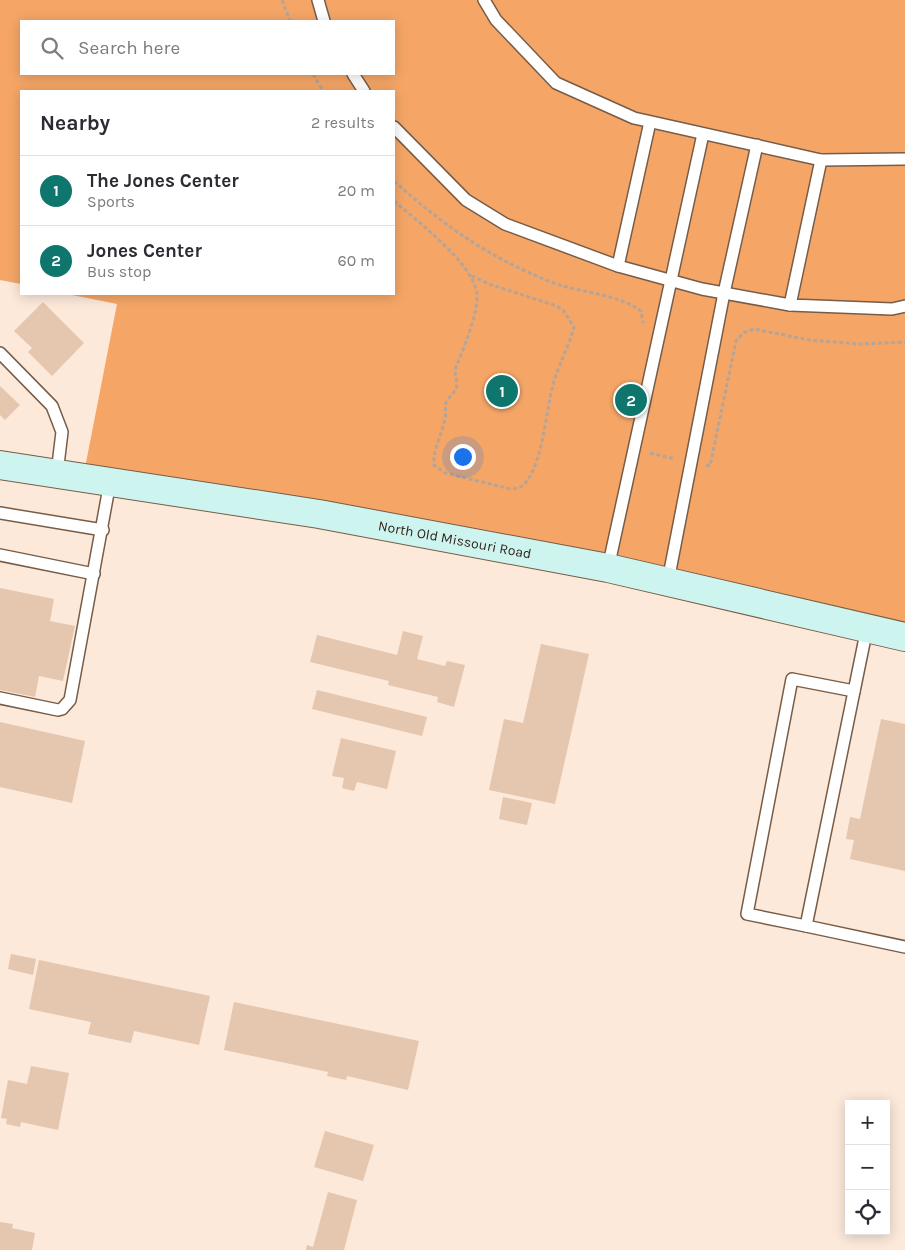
<!DOCTYPE html>
<meta charset="utf-8">
<style>
body{margin:0;font-family:Karla,sans-serif;background:#f2f2f3;color:#2b2b33}
.controls{position:absolute;right:15px;bottom:15px;display:grid;overflow:hidden;border-radius:0px;box-shadow:0 2px 12px #0003}
.controls button{width:45px;height:45px;display:grid;place-items:center;padding:0;border:0;border-bottom:1px solid #e1e1e2;background:#fff;color:#2b2b33;font:25px sans-serif}
.you{position:absolute;left:462px;top:456px;width:18px;height:18px;margin:-12px;border:4px solid #fff;border-radius:50%;background:#1a73e8;box-shadow:0 0 0 8px #1a73e833}
.badge{display:grid;place-items:center;width:32px;height:32px;border-radius:50%;background:#0f766e;color:#fff;font-size:16px;font-weight:700}
.pin{position:absolute;translate:-50% -50%;border:2px solid #fff;box-shadow:0 1px 5px #0006}
.list{margin:0;padding:0;list-style:none}
h2{display:flex;justify-content:space-between;align-items:center;height:65px;margin:0;padding:0 20px;font-size:21px}
h2 small{font-size:16px;font-weight:400;color:#7c7c81}
.list li{display:grid;grid-template-columns:32px 1fr auto;gap:15px;align-items:center;box-sizing:border-box;height:70px;padding:0 20px;border-top:1px solid #e1e1e2}
.list b{display:block;font-size:19px;white-space:nowrap}
.list p{margin:0;font-size:16px;white-space:nowrap;color:#7c7c81}
.list em{font-size:16px;font-style:normal;color:#7c7c81}
.icon{flex:none;width:28px;height:28px;fill:none;stroke:currentColor;stroke-width:2;stroke-linecap:round;stroke-linejoin:round}
.map{position:relative;flex:none;width:905px;height:1250px;overflow:hidden}
.search{position:absolute;background:#fff;box-shadow:0 2px 12px #0003;left:20px;top:20px;width:375px;height:55px;display:flex;align-items:center;gap:12px;box-sizing:border-box;padding:0 18px;border-radius:0px;color:#7c7c81;font-size:19px}
.panel{position:absolute;background:#fff;box-shadow:0 2px 12px #0003;left:20px;top:90px;width:375px;height:205px;border-radius:0px}
.map>svg:first-child{display:block}
</style>
<div class="map">
<svg width="905" height="1250" viewBox="0 0 905 1250">
<rect width="100%" height="100%" fill="#fce9da"/>
<!-- green -->
<path fill="#f5a667" fill-rule="evenodd" d="M 0,0 L 905,0 L 905,637 L 83,478 L 117,304 L 67,294 L 394,294 L 394,91 L 21,91 L 21,284 L 0,280 ZM 21,21 L 394,21 L 394,74 L 21,74 Z"/>
<!-- building -->
<g fill="#e5c6af">
<polygon points="43,302 84,343 52,376 28,352 32,348 14,331"/>
<polygon points="0,386 20,405 5,420 0,415"/>
<polygon points="0,588 54,599 50,621 75,626 63,681 39,676 35,697 0,690"/>
<polygon points="403,631 423,636 417,659 445,666 447,661 465,665 454,707 437,702 438,697 388,685 389,681 310,662 317,635 397,655"/>
<polygon points="541,644 589,654 555,804 489,790 504,719 523,723"/>
<polygon points="317,690 427,717 422,736 312,709"/>
<polygon points="881,719 905,724 905,871 850,859 854,840 846,839 850,817 860,819"/>
<polygon points="0,722 85,741 72,803 0,787"/>
<polygon points="341,738 396,751 387,789 357,782 354,791 342,788 344,778 332,776"/>
<polygon points="503,797 532,803 527,825 499,819"/>
<polygon points="11,954 36,959 33,975 8,969"/>
<polygon points="39,960 210,996 199,1045 134,1031 131,1043 88,1034 91,1022 29,1009"/>
<polygon points="234,1002 419,1041 408,1090 347,1076 346,1080 327,1076 328,1072 224,1050"/>
<polygon points="31,1066 69,1073 58,1130 21,1122 20,1127 6,1124 7,1119 1,1118 8,1080 27,1084"/>
<polygon points="325,1131 374,1145 363,1181 314,1167"/>
<polygon points="328,1192 357,1200 344,1250 306,1250 307,1245 313,1247"/>
<polygon points="0,1222 13,1224 12,1228 35,1233 32,1250 0,1250"/>
</g>
<g fill="none" stroke-linecap="round" stroke-linejoin="round">
<defs>
<g id="lane">
<polyline points="318,0 324,21"/>
<polyline points="484,0 496,20 556,83 634,118 821,160"/>
<polyline points="353,74 364,91"/>
<polyline points="394,127 466,200 505,224 618,266 702,289 790,305"/>
<polyline points="905,159 821,160 790,305 892,309 905,306"/>
<polyline points="618,266 650,122"/>
<polyline points="0,353 52,406 62,432 57,473"/>
<polyline points="0,513 103,530"/>
<polyline points="0,555 94,574"/>
<polyline points="608,568 703,134"/>
<polyline points="668,581 724,293 757,145"/>
<polyline points="867,628 806,926 905,947"/>
<polyline points="0,698 58,710 62,709 70,700 110,482"/>
<polyline points="806,926 747,914 792,679 854,691"/>
</g>
<g id="secondary">
<path id="s1" d="M 0,465 L 319,514 L 608,568 L 905,637"/>
</g>
</defs>
<!-- lane casing -->
<use href="#lane" stroke="#775c47" stroke-width="14"/>
<!-- secondary casing -->
<use href="#secondary" stroke="#775c47" stroke-width="30"/>
<!-- path -->
<g stroke="#b5a498" stroke-width="3" stroke-dasharray="4 2.5" stroke-linecap="butt">
<polyline points="282,0 290,21"/>
<polyline points="313,74 323,91"/>
<path d="M 394,181 C 443,225 488,257 551,282 C 580,293 616,293 641,311 L 643,323"/>
<path d="M 394,201 C 416,220 474,264 477,294 C 478,315 464,347 456,367 C 453,375 459,382 456,389 C 453,395 447,398 445,405 C 449,426 432,444 434,465 L 445,473 L 511,489 C 518,488 523,487 527,481 C 543,459 546,411 553,385 C 558,365 569,347 574,327 L 563,310 L 557,306 L 489,284 L 470,275"/>
<polyline points="650,453 675,459"/>
<polyline points="706,465 710,466 736,341 743,333 754,329 809,340 860,344 905,342"/>
</g>
<!-- lane -->
<use href="#lane" stroke="#fff" stroke-width="11"/>
<!-- secondary -->
<use href="#secondary" stroke="#cdf4ef" stroke-width="28"/>
</g>
<g text-anchor="middle" stroke-width="5" stroke-linejoin="round" paint-order="stroke">
<!-- street labels -->
<g font-size="14" fill="#31251c" stroke="#fff">
<text dy="5" stroke="none"><textPath href="#s1" startOffset="461">North Old Missouri Road</textPath></text>
</g>
</g>
</svg>
<div class="controls">
<button>+</button>
<button>−</button>
<button><svg class="icon" aria-label="locate" viewBox="0 0 24 24"><circle cx="12" cy="12" r="6"/><path d="M12 2v4M12 18v4M2 12h4M18 12h4"/></svg></button>
</div>
<div class="you"></div>
<div class="pin badge" style="left:502px;top:391px">1</div>
<div class="pin badge" style="left:631px;top:400px">2</div>
<div class="search"><svg class="icon" aria-label="search" viewBox="0 0 24 24"><circle cx="10" cy="10" r="6"/><path d="M15 15l6 6"/></svg>Search here</div>
<section class="panel">
<h2>Nearby<small>2 results</small></h2>
<ul class="list">
<li><span class="badge">1</span><div><b>The Jones Center</b><p>Sports</p></div><em>20 m</em></li>
<li><span class="badge">2</span><div><b>Jones Center</b><p>Bus stop</p></div><em>60 m</em></li>
</ul>
</section>
</div>
